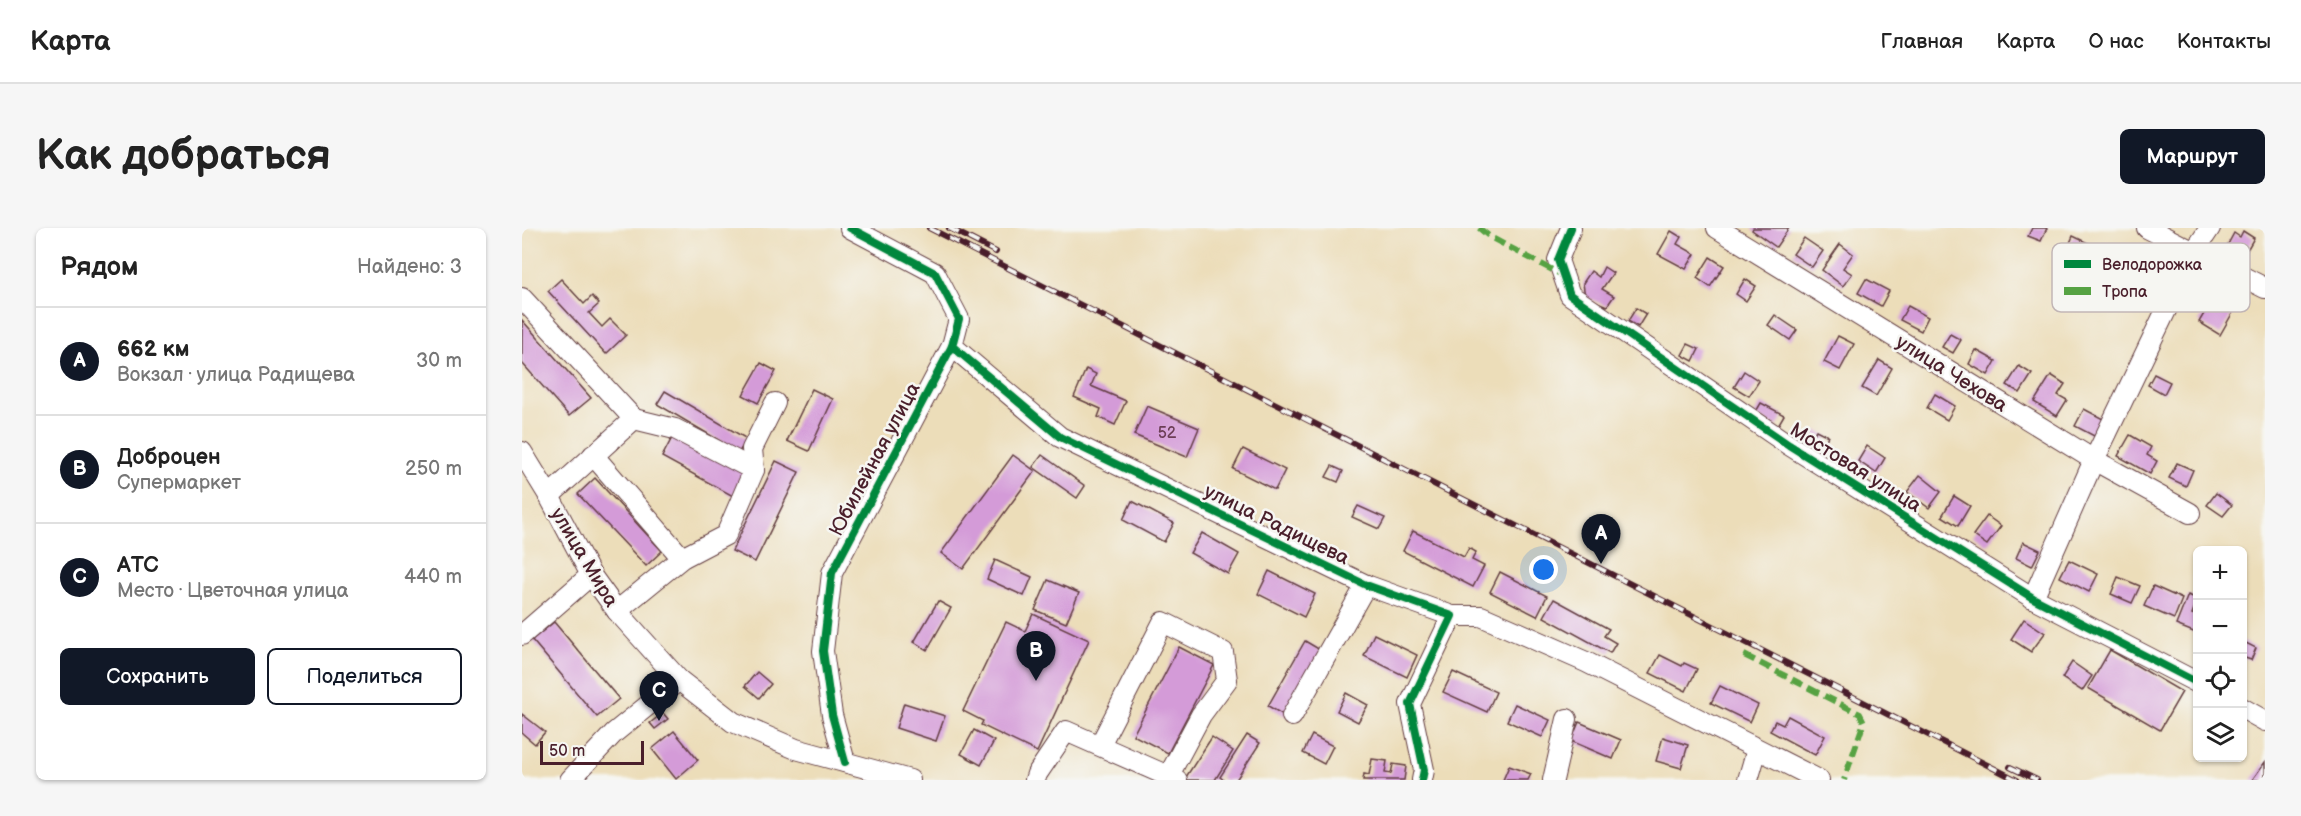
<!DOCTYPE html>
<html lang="ru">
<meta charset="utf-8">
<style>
body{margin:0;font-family:"Balsamiq Sans",sans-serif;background:#f6f6f6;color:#222}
.controls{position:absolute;right:18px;bottom:18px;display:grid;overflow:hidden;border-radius:9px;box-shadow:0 2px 4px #0004}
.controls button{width:54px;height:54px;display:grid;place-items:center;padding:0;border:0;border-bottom:2px solid #e0e0e0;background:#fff;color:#222;font:30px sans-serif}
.scale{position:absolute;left:18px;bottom:15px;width:104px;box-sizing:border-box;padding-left:6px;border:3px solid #4a1f2b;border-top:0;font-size:16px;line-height:21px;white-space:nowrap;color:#4a1f2b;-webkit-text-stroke:4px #f6f6f2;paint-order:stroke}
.you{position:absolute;left:1022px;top:342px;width:21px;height:21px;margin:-15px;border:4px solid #fff;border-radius:50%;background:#1a73e8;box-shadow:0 0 0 9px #1a73e833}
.badge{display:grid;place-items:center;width:39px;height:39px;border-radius:50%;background:#111827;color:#fff;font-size:20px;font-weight:700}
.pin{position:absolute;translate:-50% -50px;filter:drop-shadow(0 2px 3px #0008)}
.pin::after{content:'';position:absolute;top:32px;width:21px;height:18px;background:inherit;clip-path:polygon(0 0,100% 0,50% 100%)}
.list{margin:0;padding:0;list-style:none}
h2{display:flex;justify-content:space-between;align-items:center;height:78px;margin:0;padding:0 24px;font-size:26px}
h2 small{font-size:20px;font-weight:400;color:#767676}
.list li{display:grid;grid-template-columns:39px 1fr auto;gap:18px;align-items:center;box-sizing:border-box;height:108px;padding:0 24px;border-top:2px solid #e0e0e0}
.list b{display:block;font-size:22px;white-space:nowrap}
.list p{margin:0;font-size:20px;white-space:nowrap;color:#767676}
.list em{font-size:20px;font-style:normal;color:#767676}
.actions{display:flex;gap:12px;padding:18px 24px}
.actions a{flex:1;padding:14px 0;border:2px solid #111827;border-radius:9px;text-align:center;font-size:21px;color:#111827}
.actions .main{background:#111827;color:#fff}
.icon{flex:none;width:33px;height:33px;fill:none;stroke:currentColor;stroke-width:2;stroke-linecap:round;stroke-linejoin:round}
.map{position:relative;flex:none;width:1743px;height:552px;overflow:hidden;border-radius:9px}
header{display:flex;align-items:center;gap:36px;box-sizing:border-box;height:84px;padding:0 30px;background:#fff;border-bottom:2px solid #e0e0e0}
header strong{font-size:28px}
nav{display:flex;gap:33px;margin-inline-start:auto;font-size:21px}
.intro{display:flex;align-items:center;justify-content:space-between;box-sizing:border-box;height:144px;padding:0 36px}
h1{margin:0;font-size:42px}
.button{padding:15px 27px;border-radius:9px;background:#111827;color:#fff;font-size:21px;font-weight:700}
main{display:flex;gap:36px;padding:0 36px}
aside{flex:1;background:#fff;border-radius:9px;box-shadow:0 2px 4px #0004}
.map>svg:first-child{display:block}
</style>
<header>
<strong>Карта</strong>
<nav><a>Главная</a><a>Карта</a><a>О нас</a><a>Контакты</a></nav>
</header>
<div class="intro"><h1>Как добраться</h1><a class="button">Маршрут</a></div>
<main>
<aside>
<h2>Рядом<small>Найдено: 3</small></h2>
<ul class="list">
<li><span class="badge">A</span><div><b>662 км</b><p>Вокзал · улица Радищева</p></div><em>30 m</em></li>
<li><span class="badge">B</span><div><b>Доброцен</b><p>Супермаркет</p></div><em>250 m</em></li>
<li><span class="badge">C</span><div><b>АТС</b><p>Место · Цветочная улица</p></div><em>440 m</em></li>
</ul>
<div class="actions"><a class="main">Сохранить</a><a>Поделиться</a></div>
</aside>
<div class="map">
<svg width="1743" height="552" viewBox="0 0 1743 552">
<rect width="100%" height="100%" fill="#f6f6f2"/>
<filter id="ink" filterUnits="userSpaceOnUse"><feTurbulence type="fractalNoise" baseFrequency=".0167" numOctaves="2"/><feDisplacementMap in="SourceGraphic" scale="12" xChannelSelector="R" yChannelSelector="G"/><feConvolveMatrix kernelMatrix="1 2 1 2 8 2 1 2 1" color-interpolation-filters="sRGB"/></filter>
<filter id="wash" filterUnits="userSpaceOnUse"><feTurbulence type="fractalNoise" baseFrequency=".008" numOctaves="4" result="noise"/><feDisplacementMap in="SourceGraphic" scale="24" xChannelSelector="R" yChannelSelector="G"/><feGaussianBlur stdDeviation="1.35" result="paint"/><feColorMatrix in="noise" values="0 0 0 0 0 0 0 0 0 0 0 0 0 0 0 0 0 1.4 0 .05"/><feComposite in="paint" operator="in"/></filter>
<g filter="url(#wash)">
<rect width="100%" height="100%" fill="#ecddb9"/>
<g id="blocks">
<!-- building -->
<g fill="#d49bd8">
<polygon points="1231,0 1267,0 1254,19 1230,2"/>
<polygon points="1510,0 1525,0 1519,13 1506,8"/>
<polygon points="1149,3 1159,9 1155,16 1173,26 1164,41 1136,26"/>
<polygon points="1721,3 1732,10 1721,29 1704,20 1712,5 1718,9"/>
<polygon points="1551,8 1568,16 1562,30 1545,22"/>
<polygon points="1282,10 1301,23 1290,39 1271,26"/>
<polygon points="1318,16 1331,26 1321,40 1330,46 1321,58 1300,42"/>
<polygon points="1188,29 1202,38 1188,59 1175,50"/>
<polygon points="1082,39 1091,45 1080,61 1092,68 1085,78 1063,69 1061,55 1069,43 1077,49"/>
<polygon points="39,51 62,76 70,68 77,76 67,85 80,99 88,91 104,107 84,126 26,63"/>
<polygon points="1223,51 1234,58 1224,73 1214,66"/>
<polygon points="1344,51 1367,63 1359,78 1336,65"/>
<polygon points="1690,72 1711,84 1698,107 1677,94"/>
<polygon points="1386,78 1406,89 1399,103 1378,92"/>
<polygon points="1114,80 1124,86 1116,99 1106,93"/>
<polygon points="1253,87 1275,102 1268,112 1246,97"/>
<polygon points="0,92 69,170 47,188 0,135"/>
<polygon points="1428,106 1439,112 1431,125 1420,119"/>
<polygon points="1316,108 1332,116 1318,142 1302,134"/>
<polygon points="1166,116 1177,121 1171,133 1160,127"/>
<polygon points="1454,122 1474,133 1466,147 1447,136"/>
<polygon points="1357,132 1370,140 1354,168 1340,160"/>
<polygon points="239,135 254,143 236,175 221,167"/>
<polygon points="1497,138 1510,146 1498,165 1485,157"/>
<polygon points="564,141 574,146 569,158 604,173 593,197 576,189 579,181 552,169"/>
<polygon points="1222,143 1237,153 1227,168 1212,159"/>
<polygon points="1632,146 1648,154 1642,166 1626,157"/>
<polygon points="1529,147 1543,156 1536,167 1545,172 1535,188 1512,174"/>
<polygon points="290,161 311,171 287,223 265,213"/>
<polygon points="143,163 225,211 217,224 135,176"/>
<polygon points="1413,166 1433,178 1425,192 1405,180"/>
<polygon points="1239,175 1262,187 1255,199 1232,187"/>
<polygon points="625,178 677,200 665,229 612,207"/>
<polygon points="1562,181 1583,192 1574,209 1553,198"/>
<polygon points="1294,202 1306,208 1297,224 1285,217"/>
<polygon points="152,206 223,245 211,268 140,229"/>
<polygon points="1608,207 1629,219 1625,227 1635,233 1628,246 1596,228"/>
<polygon points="1345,218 1363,230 1354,245 1336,233"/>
<polygon points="721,221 763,242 753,262 711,241"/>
<polygon points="491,227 513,243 441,341 419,325"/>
<polygon points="520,227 563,258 555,270 511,239"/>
<polygon points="254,233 277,244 233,334 210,323"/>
<polygon points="1655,235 1671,242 1664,258 1647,250"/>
<polygon points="810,238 821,243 816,254 804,249"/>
<polygon points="1398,247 1419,264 1407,280 1385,264"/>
<polygon points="73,250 140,323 124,338 56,266"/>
<polygon points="1694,265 1710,277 1701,288 1685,277"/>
<polygon points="1432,268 1448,278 1436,298 1420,288"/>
<polygon points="610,273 652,295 642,314 601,292"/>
<polygon points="836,278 863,290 857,301 830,289"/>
<polygon points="1465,288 1479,298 1465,317 1451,307"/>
<polygon points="891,303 942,329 947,320 954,324 950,332 962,338 951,359 881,323"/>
<polygon points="680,305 717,326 706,346 668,325"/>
<polygon points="1501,314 1518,322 1510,338 1494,330"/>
<polygon points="473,332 510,349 502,368 465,351"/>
<polygon points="1547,332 1576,346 1567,364 1538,349"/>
<polygon points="747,343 793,366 782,389 736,366"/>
<polygon points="978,344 1025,368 1015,388 968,364"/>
<polygon points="1596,349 1618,358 1610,375 1589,366"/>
<polygon points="526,352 557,365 544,395 513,382"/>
<polygon points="1631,358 1660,371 1652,391 1622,378"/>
<polygon points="1666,367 1676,371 1670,386 1676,388 1674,405 1654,397"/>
<polygon points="1032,371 1087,401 1082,408 1094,415 1088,425 1022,389"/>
<polygon points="416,373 429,380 405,422 392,414"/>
<polygon points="511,386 567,412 515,524 459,497 461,493 441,483 484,394 503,403"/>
<polygon points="1502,391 1523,405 1509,424 1489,411"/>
<polygon points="32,394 97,471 75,489 10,412"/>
<polygon points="852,406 895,427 885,449 842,428"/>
<polygon points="783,413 800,423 763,488 746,478"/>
<polygon points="1720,413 1734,420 1729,432 1720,429"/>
<polygon points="657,419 692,437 646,525 611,507"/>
<polygon points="1588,422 1660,464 1638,502 1566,460"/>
<polygon points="1138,427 1160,438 1162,435 1175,441 1164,463 1128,445"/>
<polygon points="1550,434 1570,448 1560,463 1540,450"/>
<polygon points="235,444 249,456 237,470 223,458"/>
<polygon points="931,444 974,464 965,484 921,464"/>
<polygon points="1198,458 1236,477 1228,494 1189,475"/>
<polygon points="824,465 846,477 836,494 815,483"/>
<polygon points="382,475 423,488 414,513 374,500"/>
<polygon points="993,476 1028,492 1020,509 985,493"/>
<polygon points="141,485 146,491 133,501 128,495"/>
<polygon points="0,486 23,504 13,516 0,505"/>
<polygon points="1266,488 1303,508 1293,527 1248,503 1253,493 1261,497"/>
<polygon points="1057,494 1099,512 1091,531 1049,513"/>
<polygon points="452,502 472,513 459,537 439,526"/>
<polygon points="152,503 176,532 154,551 130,521"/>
<polygon points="725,507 738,515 714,552 702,552 698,549"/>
<polygon points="790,507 811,518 802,536 781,525"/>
<polygon points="690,509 711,523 693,552 662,552"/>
<polygon points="1141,509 1166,517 1159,540 1134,533"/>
<polygon points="850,531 865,533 863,545 869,546 871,536 884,538 882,552 841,552 842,546 847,547"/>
<polygon points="1743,534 1743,552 1730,552"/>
<polygon points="987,538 1009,546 1006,552 981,552"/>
</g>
</g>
</g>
<g filter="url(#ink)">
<use href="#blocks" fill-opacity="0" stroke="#623c40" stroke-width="1.5"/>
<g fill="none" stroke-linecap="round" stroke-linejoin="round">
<defs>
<g id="minor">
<polyline points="1049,0 1036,32 1048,67 1267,217 1511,370 1676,455"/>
<polyline points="1195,0 1572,232 1668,285"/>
<polyline points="1625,0 1743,60"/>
<polyline points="0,70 112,191 27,268"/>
<polyline points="430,118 538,209 844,357 930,388 888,476 902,542 900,552"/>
<polyline points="112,191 153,201 232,242"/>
<polyline points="0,224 27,268 69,347 95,383 157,452 211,494 274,521 388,552"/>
<polyline points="71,227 160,330"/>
<polyline points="1511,370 1572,232 1672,24 1688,0"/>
<polyline points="95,383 160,330 204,307 232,242 230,221 253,175"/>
<polyline points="930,388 959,388 1064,434 1297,552"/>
<polyline points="0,407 69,347"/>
<polyline points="1720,480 1743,493"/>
<polyline points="770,488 844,357"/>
<polyline points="578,517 641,394 701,424 705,452 679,487 647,547"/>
<polyline points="323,534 310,487 301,423 310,345 430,118 437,91 413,45 328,0"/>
<polyline points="48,552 92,505 157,452"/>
<polyline points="513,552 515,546 544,503 655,552"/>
<polyline points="1031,552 1045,491"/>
<polyline points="1226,552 1235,521"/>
</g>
</defs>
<!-- minor casing -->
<use href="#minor" stroke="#623c40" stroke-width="22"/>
<!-- minor -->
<use href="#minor" stroke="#fff" stroke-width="20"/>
<defs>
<g id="rail">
<polyline points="407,0 1495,552"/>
<polyline points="427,0 474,24"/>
<polyline points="1488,539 1515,552"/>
</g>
</defs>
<!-- rail casing -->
<use href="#rail" stroke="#4a1f2b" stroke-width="6"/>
<!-- rail -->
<use href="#rail" stroke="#f6f6f2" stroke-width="4" stroke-dasharray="11" stroke-linecap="butt"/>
<!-- quiet -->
<g stroke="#56a243" stroke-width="6" stroke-dasharray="12 6" stroke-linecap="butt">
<polyline points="957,0 968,9 1040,47"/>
<polyline points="1222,427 1338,486 1342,494 1322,552"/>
</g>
<defs>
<g id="cycleway">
<polyline points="1049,0 1036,32 1048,67 1267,217 1511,370 1676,455"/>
<polyline points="430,118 538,209 844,357 930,388 888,476 902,542 900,552"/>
<polyline points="323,534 310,487 301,423 310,345 430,118 437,91 413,45 328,0"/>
</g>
</defs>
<!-- cycleway casing -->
<use href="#cycleway" stroke="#f6f6f2" stroke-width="11"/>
<!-- cycleway -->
<use href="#cycleway" stroke="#00873e" stroke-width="8"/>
</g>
</g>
<g text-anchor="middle" stroke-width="5" stroke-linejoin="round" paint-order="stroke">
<!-- number labels -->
<g font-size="16" fill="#6c3e56">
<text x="645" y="210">52</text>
</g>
<!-- street labels -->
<g font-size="20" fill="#4a1f2b" stroke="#f6f6f2">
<text transform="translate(1430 145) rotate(32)" y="7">улица Чехова</text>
<text transform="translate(352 231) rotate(-62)" y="7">Юбилейная улица</text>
<text transform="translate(1334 239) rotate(32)" y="7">Мостовая улица</text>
<text transform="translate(755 296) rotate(26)" y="7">улица Радищева</text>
<text transform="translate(63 329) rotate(59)" y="7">улица Мира</text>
</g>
</g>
<!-- legend -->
<rect x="1530" y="15" width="198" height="69" rx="9" fill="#f6f6f2" stroke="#c2b6b6" stroke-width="1.5"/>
<rect x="1542" y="32" width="27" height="8" fill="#00873e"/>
<rect x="1542" y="59" width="27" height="8" fill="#56a243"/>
<g font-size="16" fill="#4a1f2b">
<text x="1580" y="42">Велодорожка</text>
<text x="1580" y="69">Тропа</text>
</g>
</svg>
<div class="controls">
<button>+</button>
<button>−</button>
<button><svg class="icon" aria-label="locate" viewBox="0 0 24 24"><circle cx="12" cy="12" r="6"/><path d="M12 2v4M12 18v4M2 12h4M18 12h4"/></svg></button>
<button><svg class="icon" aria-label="layers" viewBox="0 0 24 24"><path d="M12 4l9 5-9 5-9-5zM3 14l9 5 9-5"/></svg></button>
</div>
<div class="scale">50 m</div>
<div class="you"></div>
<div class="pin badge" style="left:1079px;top:336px">A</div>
<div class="pin badge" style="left:514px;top:453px">B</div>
<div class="pin badge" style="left:137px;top:493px">C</div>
</div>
</main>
